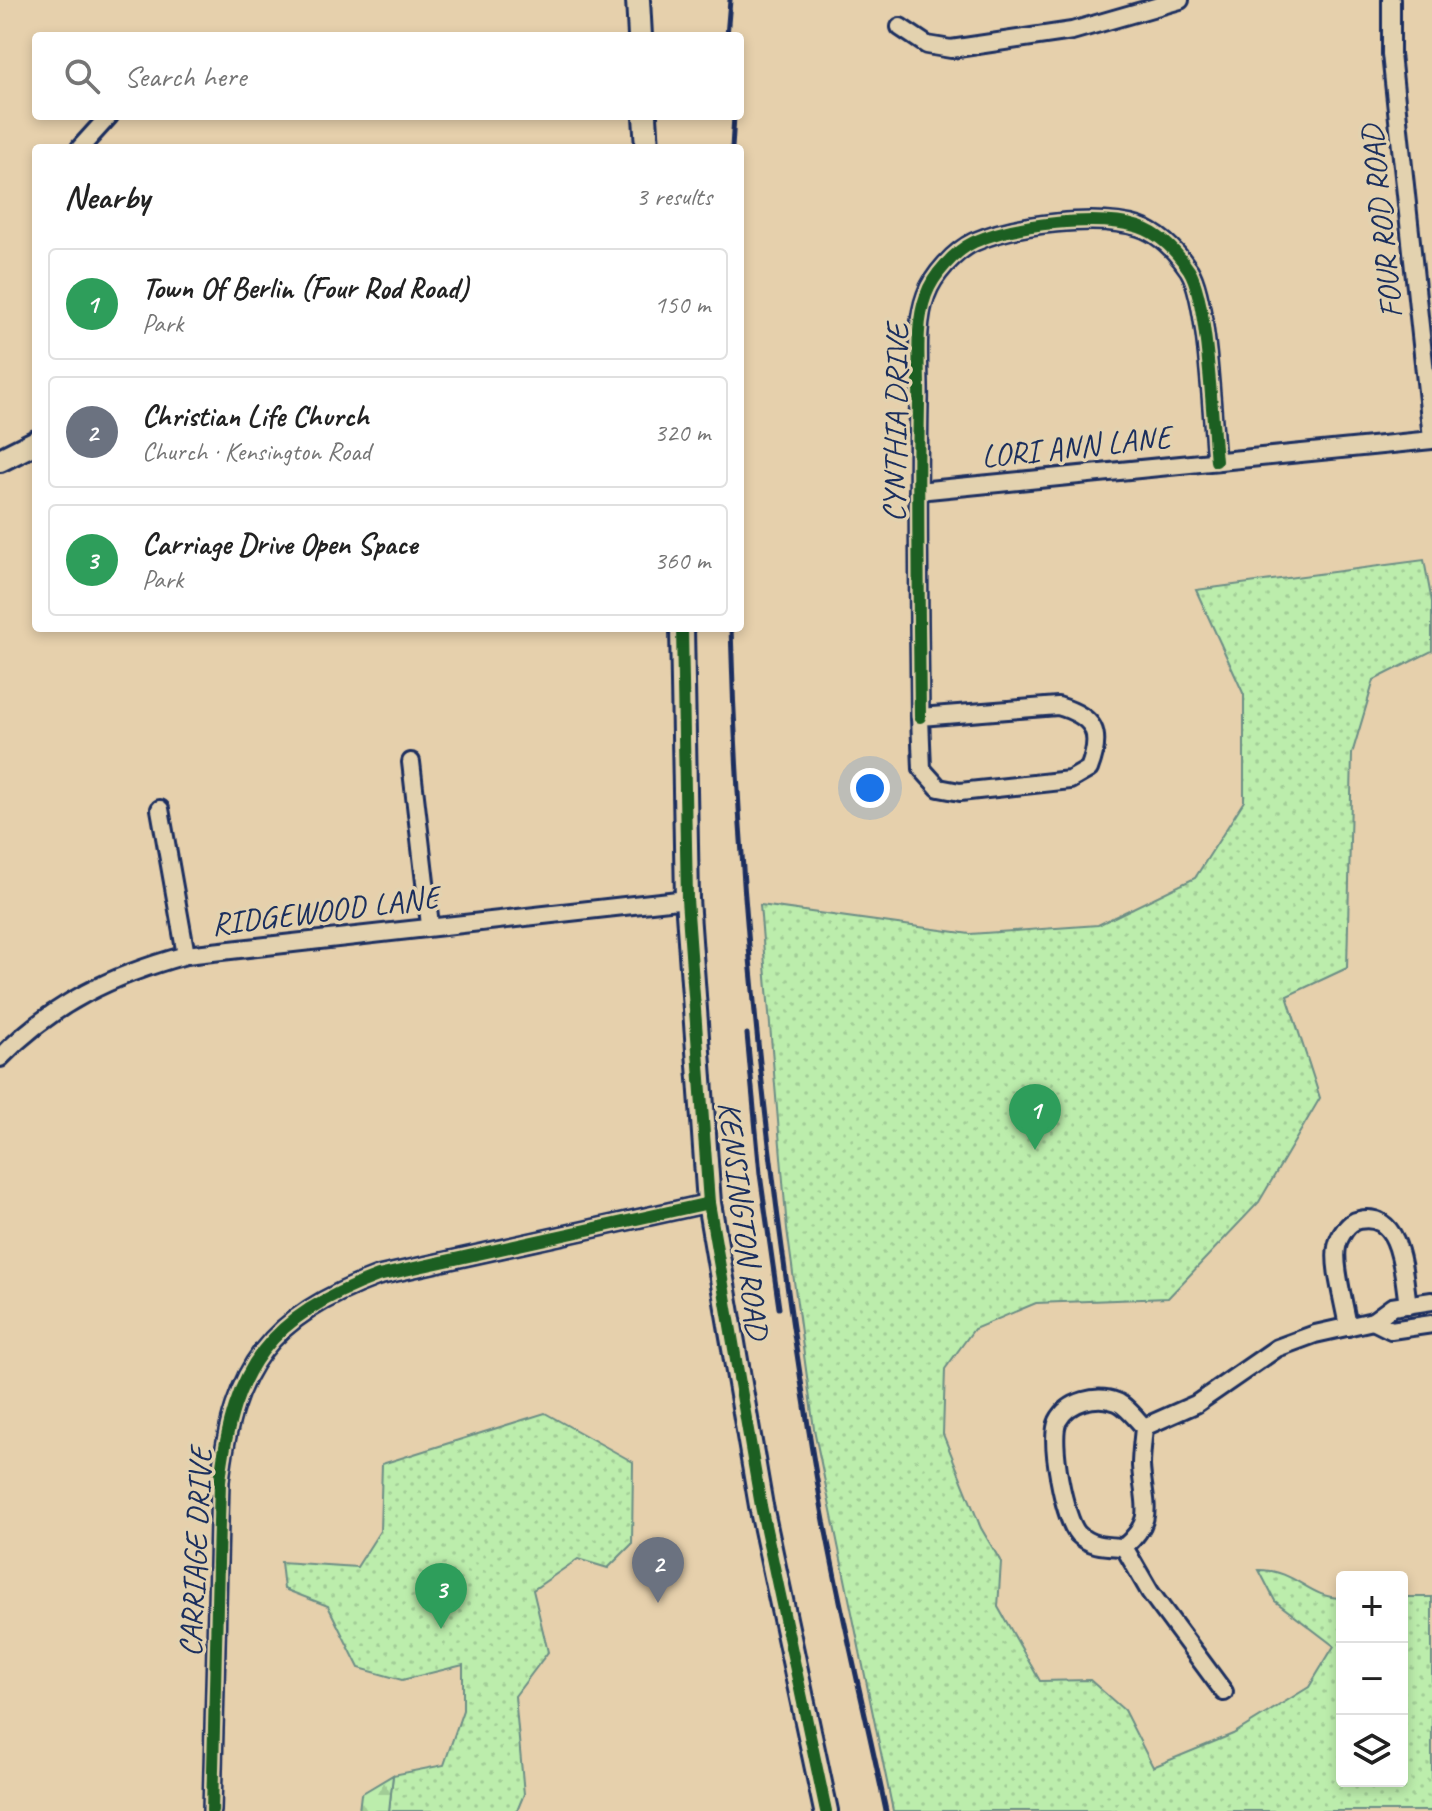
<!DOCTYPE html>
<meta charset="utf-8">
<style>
body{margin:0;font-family:Caveat,sans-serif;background:#f6f6f6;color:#222}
.controls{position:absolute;right:24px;bottom:24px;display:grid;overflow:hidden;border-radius:8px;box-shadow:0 4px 12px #0003}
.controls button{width:72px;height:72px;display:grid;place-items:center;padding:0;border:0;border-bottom:2px solid #e0e0e0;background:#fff;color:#222;font:40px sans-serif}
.you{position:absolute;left:870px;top:788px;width:28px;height:28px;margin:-20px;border:6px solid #fff;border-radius:50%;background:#1a73e8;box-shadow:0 0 0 12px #1a73e833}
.badge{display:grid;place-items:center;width:52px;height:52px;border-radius:50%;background:#0f766e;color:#fff;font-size:26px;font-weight:700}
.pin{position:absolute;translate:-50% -66px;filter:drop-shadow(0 2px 4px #0008)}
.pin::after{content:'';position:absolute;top:42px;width:28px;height:24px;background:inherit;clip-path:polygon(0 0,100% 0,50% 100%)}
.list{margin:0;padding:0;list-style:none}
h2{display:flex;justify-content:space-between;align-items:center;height:104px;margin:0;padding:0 32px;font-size:34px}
h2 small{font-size:26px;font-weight:400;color:#767676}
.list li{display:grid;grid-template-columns:52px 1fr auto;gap:24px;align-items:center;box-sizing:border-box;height:112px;margin:0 16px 16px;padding:0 16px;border:2px solid #e0e0e0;border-radius:8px}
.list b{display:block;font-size:30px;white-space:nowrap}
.list p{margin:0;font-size:26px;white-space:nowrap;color:#767676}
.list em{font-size:26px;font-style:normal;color:#767676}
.icon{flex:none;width:44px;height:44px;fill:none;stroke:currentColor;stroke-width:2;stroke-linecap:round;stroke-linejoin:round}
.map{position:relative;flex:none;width:1432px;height:1811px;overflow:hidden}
.search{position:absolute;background:#fff;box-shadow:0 4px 12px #0003;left:32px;top:32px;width:712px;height:88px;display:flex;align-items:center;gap:20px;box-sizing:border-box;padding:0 28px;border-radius:8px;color:#767676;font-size:30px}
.panel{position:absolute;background:#fff;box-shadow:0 4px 12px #0003;left:32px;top:144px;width:712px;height:488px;border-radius:8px}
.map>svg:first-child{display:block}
</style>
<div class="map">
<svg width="1432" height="1811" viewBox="0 0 1432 1811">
<defs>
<pattern id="grass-dots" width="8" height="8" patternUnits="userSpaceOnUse" patternTransform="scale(2)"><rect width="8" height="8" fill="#bcedac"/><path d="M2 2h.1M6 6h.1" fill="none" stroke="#a1cc96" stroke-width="1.8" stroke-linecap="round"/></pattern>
<pattern id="forest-firs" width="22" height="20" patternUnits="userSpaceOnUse" patternTransform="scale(2)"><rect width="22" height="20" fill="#bcedac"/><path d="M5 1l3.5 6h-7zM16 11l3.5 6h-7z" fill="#a1cc96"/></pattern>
</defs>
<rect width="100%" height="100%" fill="#e6d0ac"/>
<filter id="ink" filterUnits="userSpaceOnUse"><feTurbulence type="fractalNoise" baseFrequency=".0125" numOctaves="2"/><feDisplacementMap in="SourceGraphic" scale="16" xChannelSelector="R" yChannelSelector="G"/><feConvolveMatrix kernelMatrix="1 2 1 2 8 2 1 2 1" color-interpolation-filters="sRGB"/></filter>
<g filter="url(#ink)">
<!-- grass -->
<g fill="url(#grass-dots)" stroke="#6c8e85" stroke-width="2">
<path d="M 1424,560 L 1432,602 L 1432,651 L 1374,680 L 1352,754 L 1347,968 L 1287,996 L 1320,1098 L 1259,1202 L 1168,1298 L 1036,1303 L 974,1329 L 945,1369 L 943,1434 L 981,1528 L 1001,1562 L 998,1607 L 1040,1681 L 1090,1680 L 1124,1710 L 1153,1767 L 1233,1734 L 1309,1687 L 1334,1646 L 1275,1601 L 1259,1570 C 1297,1570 1308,1598 1342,1598 L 1342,1781 L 1402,1781 L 1402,1597 L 1432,1597 L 1432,1811 L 893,1811 L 814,1429 L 787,1229 L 760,905 L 970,934 L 1098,925 L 1195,878 L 1244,801 L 1244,695 L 1196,590 Z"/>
<polygon points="545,1413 633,1462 632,1544 608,1568 578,1559 533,1590 548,1652 515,1696 524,1794 517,1811 389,1811 393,1775 444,1765 463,1710 463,1665 402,1680 359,1668 328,1606 284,1589 281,1562 357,1567 380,1531 382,1464"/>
</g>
<!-- forest -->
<polygon fill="url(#forest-firs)" stroke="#6c8e85" stroke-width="2" points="393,1775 389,1811 359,1811 361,1794"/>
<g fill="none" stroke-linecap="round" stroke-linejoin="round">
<defs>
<g id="street">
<polyline points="1391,0 1391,54 1432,438"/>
<polyline points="900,27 927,45 951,49 1072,31 1180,0"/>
<polyline points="80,148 109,116"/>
<polyline points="918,491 1432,440"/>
<path d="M 1058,706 C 1095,717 1103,732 1089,769 L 1070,780 L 960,792 L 939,788 L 922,769 L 920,717 Z"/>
<path d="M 920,717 C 919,613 917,508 919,403 C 920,370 914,327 926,295 C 933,275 955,251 974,242 C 1014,224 1098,214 1139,227 C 1160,234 1177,252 1189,270 C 1208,300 1212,420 1216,461"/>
<polyline points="411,762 430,925"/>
<polyline points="160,809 186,955"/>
<path d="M 0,1058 C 53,1003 113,975 186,955 L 687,899"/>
<polyline points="1432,1301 1392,1307 1373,1321 1391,1330 1432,1324"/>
<path d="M 1348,1327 C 1345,1306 1333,1266 1337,1247 C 1339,1236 1348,1222 1359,1220 C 1403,1211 1403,1276 1408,1305"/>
<path d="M 1144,1427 C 1143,1440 1141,1453 1141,1466 C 1143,1503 1157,1519 1124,1547 C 1107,1546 1091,1547 1078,1534 C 1064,1519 1049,1439 1058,1421 C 1068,1401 1097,1394 1117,1402 C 1127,1406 1137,1420 1144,1427 L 1196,1404 L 1277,1348 L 1315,1334 L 1373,1321"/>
<polyline points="1124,1547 1150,1592 1224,1692"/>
<path d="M 212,1811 L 220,1481 C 233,1366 269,1317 378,1276 L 709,1203"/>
</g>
<g id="secondary">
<polyline points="638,0 640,36"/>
<polyline points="645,116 647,148"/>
<polyline points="0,460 36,442"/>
<polyline points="682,628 687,899 709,1203 761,1506 826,1811"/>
</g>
</defs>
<!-- street casing -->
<use href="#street" stroke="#1b2f5e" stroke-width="22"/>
<!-- secondary casing -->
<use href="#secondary" stroke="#1b2f5e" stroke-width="28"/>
<!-- street -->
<use href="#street" stroke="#e3d2af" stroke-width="16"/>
<!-- secondary -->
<use href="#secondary" stroke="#e3d2af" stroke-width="22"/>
<!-- rail -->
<g stroke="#1b2f5e" stroke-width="5">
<polyline points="727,36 730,0"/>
<polyline points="732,148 734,116"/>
<path d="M 731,628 C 739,923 772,1219 822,1510 C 840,1611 865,1711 886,1811"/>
<polyline points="747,1034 760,1174 779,1308"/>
</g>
<defs>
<g id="cycleway">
<polyline points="682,628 687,899 709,1203 761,1506 826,1811"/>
<path d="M 920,717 C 919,613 917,508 919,403 C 920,370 914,327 926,295 C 933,275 955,251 974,242 C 1014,224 1098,214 1139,227 C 1160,234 1177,252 1189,270 C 1208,300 1212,420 1216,461"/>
<path d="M 212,1811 L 220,1481 C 233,1366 269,1317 378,1276 L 709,1203"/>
</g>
</defs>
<!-- cycleway casing -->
<use href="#cycleway" stroke="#e3d2af" stroke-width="17"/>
<!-- cycleway -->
<use href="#cycleway" stroke="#1b5e20" stroke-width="12"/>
</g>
</g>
<g text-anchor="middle" stroke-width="7" stroke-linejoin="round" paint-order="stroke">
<!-- street labels -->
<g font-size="32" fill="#1b2f5e" stroke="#e3d2af">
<text transform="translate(1381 222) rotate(-96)" y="11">FOUR ROD ROAD</text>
<text transform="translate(895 423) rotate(-89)" y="11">CYNTHIA DRIVE</text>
<text transform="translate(1076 446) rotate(-6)" y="11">LORI ANN LANE</text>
<text transform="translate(325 910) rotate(-7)" y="11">RIDGEWOOD LANE</text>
<text transform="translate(744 1220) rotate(83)" y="11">KENSINGTON ROAD</text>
<text transform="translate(195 1552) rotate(-87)" y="11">CARRIAGE DRIVE</text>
</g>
</g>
</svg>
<div class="controls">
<button>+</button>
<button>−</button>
<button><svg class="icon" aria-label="layers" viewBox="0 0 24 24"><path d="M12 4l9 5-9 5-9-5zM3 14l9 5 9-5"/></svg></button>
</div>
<div class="you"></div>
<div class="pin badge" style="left:1035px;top:1150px;background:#2e9e5b">1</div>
<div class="pin badge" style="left:658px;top:1603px;background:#6b7280">2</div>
<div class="pin badge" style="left:441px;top:1629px;background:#2e9e5b">3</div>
<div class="search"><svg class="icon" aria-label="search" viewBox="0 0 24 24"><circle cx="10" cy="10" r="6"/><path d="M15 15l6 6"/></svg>Search here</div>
<section class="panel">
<h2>Nearby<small>3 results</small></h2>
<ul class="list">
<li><span class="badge" style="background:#2e9e5b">1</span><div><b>Town Of Berlin (Four Rod Road)</b><p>Park</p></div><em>150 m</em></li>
<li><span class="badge" style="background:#6b7280">2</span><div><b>Christian Life Church</b><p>Church · Kensington Road</p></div><em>320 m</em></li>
<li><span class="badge" style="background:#2e9e5b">3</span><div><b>Carriage Drive Open Space</b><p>Park</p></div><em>360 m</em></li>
</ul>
</section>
</div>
